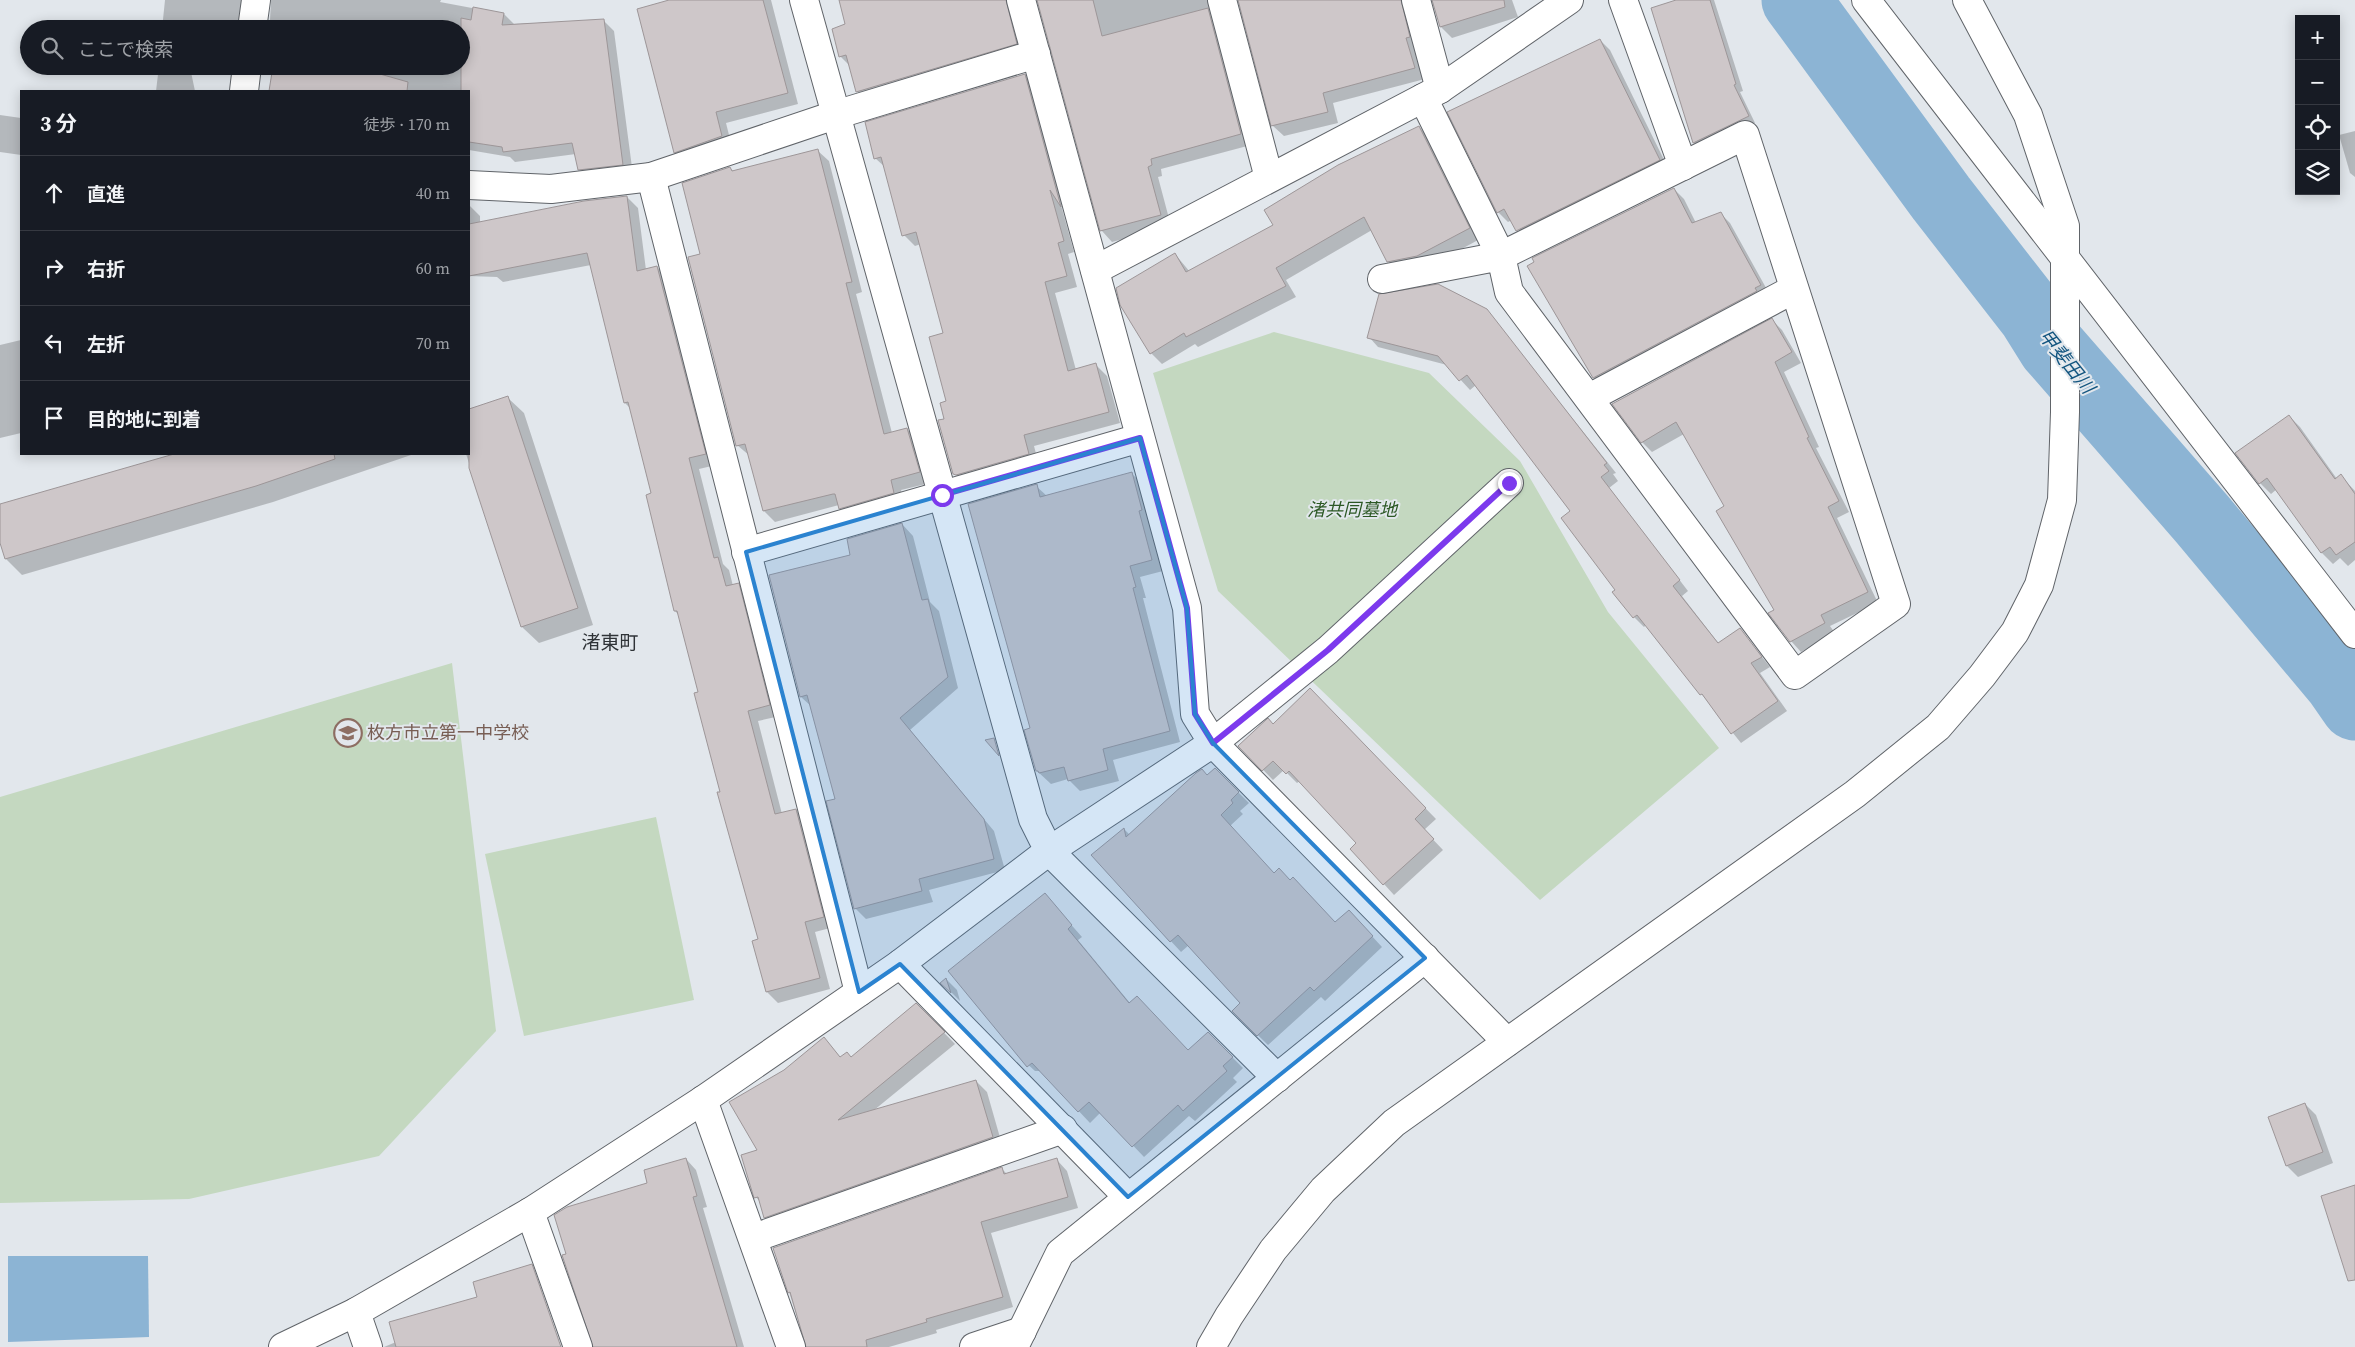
<!DOCTYPE html>
<html lang="ja">
<meta charset="utf-8">
<style>
body{margin:0;font-family:"Source Serif 4","Noto Sans JP",serif;background:#20242c;color:#f1f3f6}
.controls{position:absolute;right:15px;top:15px;display:grid;overflow:hidden;border-radius:0px;box-shadow:0 2px 12px #0003}
.controls button{width:45px;height:45px;display:grid;place-items:center;padding:0;border:0;border-bottom:1px solid #363941;background:#171b24;color:#f1f3f6;font:25px sans-serif}
.stop{position:absolute;width:15px;height:15px;margin:-11px;border:4px solid #7c3aed;border-radius:50%;background:#fff}
.stop.end{background:#7c3aed;border-color:#fff;box-shadow:0 1px 5px #0008}
.list{margin:0;padding:0;list-style:none}
h2{display:flex;justify-content:space-between;align-items:center;height:65px;margin:0;padding:0 20px;font-size:21px}
h2 small{font-size:16px;font-weight:400;color:#9ea1a6}
.list li{display:grid;grid-template-columns:32px 1fr auto;gap:15px;align-items:center;box-sizing:border-box;height:75px;padding:0 20px;border-top:1px solid #363941}
.list b{display:block;font-size:19px;white-space:nowrap}
.list em{font-size:16px;font-style:normal;color:#9ea1a6}
.icon{flex:none;width:28px;height:28px;fill:none;stroke:currentColor;stroke-width:2;stroke-linecap:round;stroke-linejoin:round}
.map{position:relative;flex:none;width:2355px;height:1347px;overflow:hidden}
.search{position:absolute;background:#171b24;box-shadow:0 2px 12px #0003;left:20px;top:20px;width:450px;height:55px;display:flex;align-items:center;gap:12px;box-sizing:border-box;padding:0 18px;border-radius:28px;color:#9ea1a6;font-size:19px}
.panel{position:absolute;background:#171b24;box-shadow:0 2px 12px #0003;left:20px;top:90px;width:450px;height:365px;border-radius:0px}
.map>svg:first-child{display:block}
</style>
<div class="map">
<svg width="2355" height="1347" viewBox="0 0 2355 1347">
<rect width="100%" height="100%" fill="#e2e7ec"/>
<!-- green -->
<g fill="#c4d8c0">
<polygon points="1274,332 1429,373 1520,461 1608,612 1719,748 1540,900 1218,591 1153,373"/>
<polygon points="452,663 496,1031 379,1156 189,1199 0,1203 0,797"/>
<polygon points="656,817 694,1000 524,1036 485,854"/>
</g>
<!-- water -->
<polygon fill="#8cb4d4" points="8,1256 148,1256 149,1337 8,1342"/>
<!-- shadow -->
<g fill="#0003">
<polygon points="165,0 255,0 248,28 232,26 231,29 162,29"/>
<polygon points="271,0 441,0 440,2 504,14 514,24 603,20 614,31 633,175 590,180 579,169 576,154 515,162 510,157 469,150 469,91 270,91 275,66 461,66 461,29 279,29 270,20"/>
<polygon points="674,0 771,0 798,104 726,123 732,147 686,163 675,152"/>
<polygon points="840,0 1021,0 1027,54 868,102 858,92 851,67 840,56 847,24"/>
<polygon points="1038,0 1222,0 1251,145 1161,169 1162,176 1158,177 1171,226 1112,242 1102,231"/>
<polygon points="1239,0 1416,0 1425,79 1333,103 1338,123 1284,136 1273,126"/>
<polygon points="1432,0 1512,0 1518,17 1452,38 1441,27"/>
<polygon points="1681,0 1714,0 1743,91 1740,92 1755,123 1701,149 1694,143 1653,9"/>
<polygon points="1600,40 1610,50 1669,170 1528,240 1512,220 1508,222 1498,212 1449,113"/>
<polygon points="159,66 227,66 226,75 191,72 195,91 156,91"/>
<polygon points="1025,75 1036,86 1071,215 1061,205 1074,252 1068,254 1077,287 1055,293 1076,370 1096,365 1107,376 1120,423 1034,446 1039,465 965,484 954,473 946,419 948,402 945,334 921,244 915,246 904,235 886,168 875,158"/>
<polygon points="0,115 21,118 21,155 0,152"/>
<polygon points="1419,127 1430,138 1480,239 1428,267 1399,273 1388,261 1372,230 1286,280 1296,297 1198,347 1195,344 1162,364 1151,353 1175,254 1190,272 1274,225"/>
<polygon points="2355,131 2355,177 2350,173 2339,135"/>
<polygon points="818,151 829,161 862,292 856,294 892,433 907,429 918,440 930,483 901,490 905,503 851,519 839,505 775,522 764,511 750,456 737,445 702,255 730,168 734,172"/>
<polygon points="1674,189 1684,199 1696,223 1720,213 1730,223 1770,295 1604,387 1594,377"/>
<polygon points="627,197 638,208 646,270 657,267 668,278 716,465 699,469 723,564 729,570 733,586 738,585 749,596 780,716 758,721 782,814 796,810 807,821 834,927 815,932 830,989 778,1003 767,992 754,942 759,940 721,792 700,692 680,616 675,611 653,494 631,409 625,403 591,265 503,282 497,277 469,276 469,205 480,216 480,223"/>
<polygon points="1486,310 1616,473 1613,474 1618,481 1609,488 1688,591 1682,596 1719,644 1740,629 1770,667 1760,673 1787,711 1741,743 1646,625 1644,627 1634,617 1614,592 1616,590 1571,512 1476,385 1470,390 1447,365 1378,347 1369,337"/>
<polygon points="1772,320 1782,330 1801,363 1784,372 1819,447 1816,448 1849,512 1837,518 1878,603 1830,626 1835,633 1801,652 1791,641 1726,507 1684,434 1652,452 1642,442"/>
<polygon points="21,340 21,433 0,438 0,345"/>
<polygon points="507,397 524,413 593,625 539,643 522,627 466,454 469,454 469,410"/>
<polygon points="2289,416 2300,427 2337,479 2341,476 2355,491 2355,560 2348,566 2340,558 2333,564 2322,553 2277,489 2271,494 2260,483"/>
<polygon points="179,454 414,454 273,502 22,575 6,559 0,538 0,506"/>
<polygon points="1132,474 1143,484 1149,522 1163,571 1140,577 1146,598 1143,598 1180,742 1113,760 1119,781 1080,791 1068,779 1051,784 1037,771 1032,729 1036,486 1047,496"/>
<polygon points="902,524 913,536 930,602 939,611 958,688 910,730 994,831 1005,870 929,890 933,902 866,919 855,908 836,800 812,707 801,697 852,555"/>
<polygon points="1310,690 1436,819 1424,830 1443,850 1394,895 1352,849 1358,843 1300,781 1297,783 1284,770 1273,780 1240,746 1273,726"/>
<polygon points="1215,769 1249,803 1240,811 1243,814 1230,826 1274,874 1335,924 1359,922 1382,947 1325,1001 1321,997 1268,1045 1233,1011 1242,1003 1189,945 1181,952 1092,856 1124,829 1130,835"/>
<polygon points="1045,895 1082,937 1078,940 1130,1003 1189,1051 1208,1033 1243,1068 1233,1078 1237,1082 1195,1121 1189,1116 1144,1157 1101,1112 1090,1123 1041,1071 1035,1071 1023,1060"/>
<polygon points="946,979 957,990 960,1001 942,983"/>
<polygon points="916,1004 955,1044 873,1111 976,1081 987,1092 1003,1148 776,1228 765,1217 761,1203 756,1197 759,1151 785,1071 824,1039 841,1058 851,1058"/>
<polygon points="2305,1104 2316,1115 2333,1163 2298,1177 2287,1166"/>
<polygon points="686,1159 696,1170 707,1207 703,1208 744,1347 608,1347 649,1184"/>
<polygon points="1057,1160 1067,1171 1078,1208 991,1233 1013,1307 936,1330 937,1333 889,1347 807,1347 775,1249 1002,1169 1008,1175"/>
<polygon points="396,1342 550,1347 384,1347"/>
</g>
<g fill="none" stroke-linecap="round" stroke-linejoin="round">
<!-- river -->
<polyline stroke="#8cb4d4" stroke-width="69" points="1796,0 1941,198 2032,315 2052,347 2202,519 2339,683 2355,706"/>
</g>
<!-- building -->
<g fill="#cec7c9" stroke="#9d9698">
<polygon points="669,0 763,0 788,93 716,112 722,136 674,153 637,9"/>
<polygon points="839,0 1006,0 1017,44 856,92 846,55 839,57 832,29 845,24"/>
<polygon points="1037,0 1093,0 1102,36 1208,8 1241,134 1151,159 1152,165 1148,167 1161,215 1100,231"/>
<polygon points="1238,0 1401,0 1410,37 1406,38 1415,68 1323,93 1328,112 1271,126"/>
<polygon points="1432,0 1504,0 1505,7 1440,27"/>
<polygon points="1676,0 1710,0 1736,84 1734,85 1749,116 1693,143 1651,8"/>
<polygon points="473,7 504,13 502,25 604,19 623,165 578,170 572,143 503,152 502,147 469,142 469,91 461,91 461,18 471,20"/>
<polygon points="1600,39 1660,160 1516,231 1504,209 1497,213 1447,112"/>
<polygon points="273,66 352,66 408,82 407,91 269,91"/>
<polygon points="1025,74 1061,207 1050,190 1064,241 1058,243 1067,276 1045,282 1068,371 1096,363 1109,412 1024,435 1029,454 956,475 953,474 938,420 944,419 940,403 946,401 929,337 943,333 916,232 902,236 881,157 874,159 865,122"/>
<polygon points="1419,126 1470,228 1417,256 1387,262 1364,217 1276,268 1286,286 1186,337 1184,333 1150,354 1120,305 1116,288 1175,253 1186,272 1273,225 1264,210 1338,165"/>
<polygon points="818,149 852,282 846,283 884,434 907,428 920,472 891,480 894,493 839,509 835,494 833,494 763,511 745,444 736,446 688,257 700,254 682,183 730,167 732,171"/>
<polygon points="1674,188 1692,223 1721,212 1761,285 1755,288 1757,291 1593,378 1527,266 1534,262 1532,258"/>
<polygon points="627,196 637,271 657,266 706,454 689,458 714,558 718,557 726,586 739,583 770,705 748,711 775,814 796,809 824,917 805,922 820,978 766,992 752,941 758,939 717,792 720,792 694,693 698,692 677,611 674,611 646,495 651,493 628,402 624,403 587,253 469,276 469,224 584,201"/>
<polygon points="1438,284 1487,309 1607,463 1604,465 1609,471 1601,477 1680,580 1673,586 1718,643 1740,628 1762,657 1751,663 1778,701 1731,734 1702,694 1700,695 1637,615 1633,618 1612,592 1615,590 1561,518 1570,511 1467,375 1459,381 1438,356 1367,338 1379,294"/>
<polygon points="1772,318 1792,352 1775,362 1809,437 1807,438 1839,501 1828,507 1868,592 1821,615 1825,623 1790,642 1768,613 1774,610 1716,511 1724,506 1676,422 1641,443 1612,404"/>
<polygon points="508,396 578,608 521,627 469,468 469,409"/>
<polygon points="2289,415 2335,479 2341,474 2355,494 2355,542 2336,555 2330,547 2321,553 2267,478 2259,484 2235,453"/>
<polygon points="174,454 334,454 335,459 256,486 5,559 0,543 0,504"/>
<polygon points="1132,472 1142,510 1139,511 1152,560 1130,566 1136,587 1133,588 1170,731 1103,749 1108,770 1068,781 1064,767 1039,773 1038,771 1036,771 1024,730 1030,728 968,504 1037,484 1040,497"/>
<polygon points="902,523 922,600 928,599 948,677 900,718 984,819 994,859 919,879 922,891 854,909 826,801 835,799 807,695 800,697 769,575 850,555 847,539"/>
<polygon points="1310,688 1426,808 1415,819 1434,839 1383,885 1350,849 1356,843 1289,771 1286,774 1273,761 1262,771 1238,746 1268,718 1273,724"/>
<polygon points="994,738 999,756 985,740"/>
<polygon points="1215,768 1239,792 1231,800 1233,803 1221,815 1274,873 1279,868 1290,880 1293,877 1335,922 1349,910 1373,936 1314,991 1310,987 1257,1036 1232,1011 1240,1003 1178,935 1170,942 1091,855 1124,828 1126,837 1196,773 1202,769 1207,775"/>
<polygon points="1045,893 1072,925 1068,929 1129,1003 1137,996 1188,1050 1208,1032 1233,1057 1223,1066 1227,1071 1183,1111 1178,1105 1132,1147 1089,1102 1078,1112 1032,1063 1027,1067 948,971"/>
<polygon points="946,978 951,993 940,983"/>
<polygon points="916,1003 945,1032 838,1120 976,1080 993,1137 764,1218 758,1197 754,1198 741,1155 757,1150 729,1102 784,1070 824,1037 840,1057 847,1052 851,1057"/>
<polygon points="2305,1103 2323,1152 2286,1166 2268,1117"/>
<polygon points="686,1158 697,1196 693,1197 737,1347 593,1347 562,1255 566,1254 554,1215 567,1207 647,1183 644,1170"/>
<polygon points="1057,1158 1068,1197 981,1222 1003,1297 926,1319 927,1322 866,1340 867,1347 806,1347 790,1292 788,1293 773,1248 1002,1167 1004,1174"/>
<polygon points="2355,1185 2355,1280 2348,1281 2321,1196"/>
<polygon points="532,1264 561,1347 396,1347 389,1322 477,1297 473,1282"/>
</g>
<g fill="none" stroke-linecap="round" stroke-linejoin="round">
<defs>
<g id="minor">
<polyline points="1021,0 1187,608 1195,714 1213,743 1328,650 1509,483"/>
<polyline points="1222,0 1269,178"/>
<polyline points="1416,0 1440,89"/>
<polyline points="1623,0 1683,166"/>
<polyline points="1866,0 2355,634"/>
<polyline points="252,29 256,0"/>
<polyline points="244,91 247,66"/>
<polyline points="651,177 859,992"/>
<polyline points="469,185 551,189 651,177 835,115 1036,54"/>
<polyline points="1095,270 1440,89 1569,0"/>
<polyline points="1382,279 1501,256 1745,135 1896,604 1795,675 1509,292 1501,256 1423,98"/>
<polyline points="1589,398 1794,289"/>
<polyline points="746,552 1140,438"/>
<polyline points="900,964 1128,1197"/>
<polyline points="1277,1078 1049,851 1213,743 1507,1042"/>
<polyline points="703,1100 791,1347"/>
<polyline points="530,1212 578,1347"/>
<polyline points="754,1238 1063,1129"/>
<polyline points="356,1312 368,1347"/>
<polyline points="283,1347 356,1312 530,1212 703,1100 900,964 1049,851 1033,819 804,0"/>
<polyline points="974,1347 1022,1331"/>
<polyline points="1014,1347 1060,1253 1425,958"/>
<polyline points="1211,1347 1229,1316 1273,1250 1323,1190 1394,1123 1855,794 1938,727 1982,676 2015,632 2039,585 2062,500 2065,412 2065,226 2028,115 1967,0"/>
</g>
</defs>
<!-- minor casing -->
<use href="#minor" stroke="#606469" stroke-width="30"/>
<!-- minor -->
<use href="#minor" stroke="#fff" stroke-width="28"/>
</g>
<g fill="none" stroke-linecap="round" stroke-linejoin="round">
<!-- route -->
<polyline stroke="#7c3aed" stroke-width="6" points="942,495 1140,438 1187,608 1195,714 1213,743 1328,650 1509,483"/>
</g>
<!-- marked area -->
<path fill="#2b83d0" fill-opacity="0.2" stroke="#2b83d0" stroke-width="4" stroke-linejoin="round" d="M 1140,438 L 1187,608 L 1195,714 L 1213,743 L 1425,958 L 1128,1197 L 900,964 L 859,992 L 746,552 Z"/>
<!-- icons -->
<defs>
<symbol id="school-ring" viewBox="-11 -11 22 22"><circle r="9.5" fill="#e2e7ec" stroke="#8d6e63" stroke-width="1.5"/><path d="M0-5L7-2L0 1L-7-2ZM-4 1L0 2.5L4 1V4Q0 6-4 4Z" fill="#8d6e63"/></symbol>
</defs>
<g fill-rule="evenodd">
<use href="#school-ring" x="332" y="717" width="32" height="32"/>
</g>
<g text-anchor="middle" stroke-width="4" stroke-linejoin="round" paint-order="stroke">
<!-- park labels -->
<g font-size="18" font-style="italic" fill="#2c5825" stroke="#e2e7ec">
<text x="1352" y="516">渚共同墓地</text>
</g>
<!-- education labels -->
<g font-size="18" fill="#785e54" stroke="#e2e7ec" text-anchor="start">
<text x="367" y="739">枚方市立第一中学校</text>
</g>
<!-- water labels -->
<g font-size="19" font-style="italic" fill="#145680" stroke="#e2e7ec">
<text transform="translate(2067 361) rotate(51)" y="7">甲斐田川</text>
</g>
<!-- neighbourhood labels -->
<g font-size="19" fill="#2f3337" stroke="#e2e7ec">
<text x="610" y="649">渚東町</text>
</g>
</g>
</svg>
<div class="controls">
<button>+</button>
<button>−</button>
<button><svg class="icon" aria-label="locate" viewBox="0 0 24 24"><circle cx="12" cy="12" r="6"/><path d="M12 2v4M12 18v4M2 12h4M18 12h4"/></svg></button>
<button><svg class="icon" aria-label="layers" viewBox="0 0 24 24"><path d="M12 4l9 5-9 5-9-5zM3 14l9 5 9-5"/></svg></button>
</div>
<div class="stop" style="left:942px;top:495px"></div>
<div class="stop end" style="left:1509px;top:483px"></div>
<div class="search"><svg class="icon" aria-label="search" viewBox="0 0 24 24"><circle cx="10" cy="10" r="6"/><path d="M15 15l6 6"/></svg>ここで検索</div>
<section class="panel">
<h2>3 分<small>徒歩 · 170 m</small></h2>
<ul class="list">
<li><svg class="icon" aria-label="ahead" viewBox="0 0 24 24"><path d="M12 20V5M6 11l6-6 6 6"/></svg><div><b>直進</b></div><em>40 m</em></li>
<li><svg class="icon" aria-label="right" viewBox="0 0 24 24"><path d="M7 20v-9h11M14 6l5 5-5 5"/></svg><div><b>右折</b></div><em>60 m</em></li>
<li><svg class="icon" aria-label="left" viewBox="0 0 24 24"><path d="M17 20v-9H6M10 6l-5 5 5 5"/></svg><div><b>左折</b></div><em>70 m</em></li>
<li><svg class="icon" aria-label="arrive" viewBox="0 0 24 24"><path d="M6 21V4h12l-3 4 3 4H6"/></svg><div><b>目的地に到着</b></div></li>
</ul>
</section>
</div>
